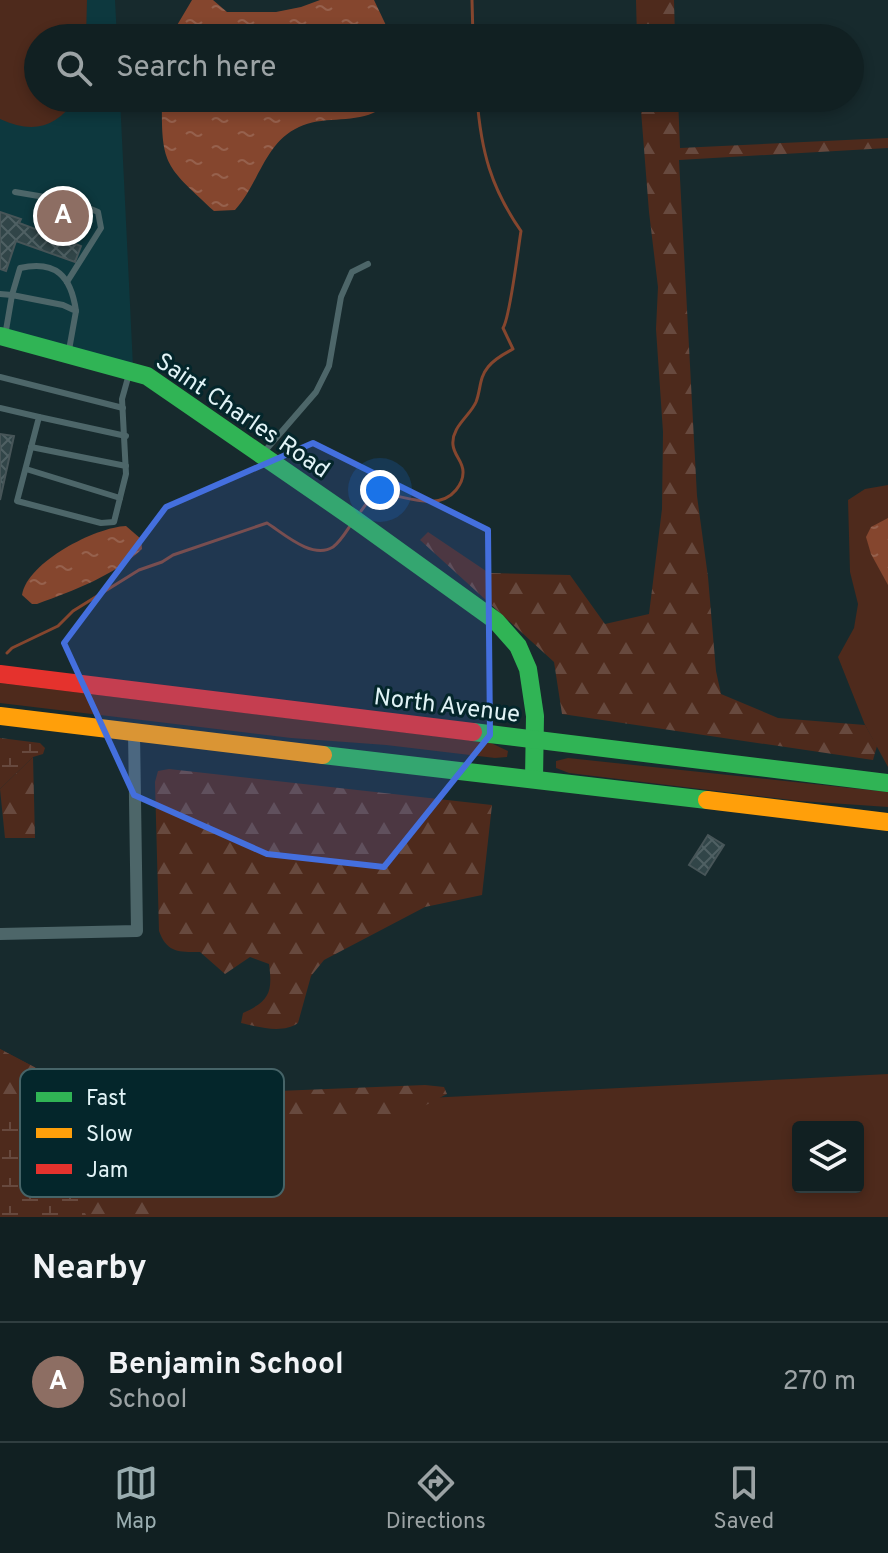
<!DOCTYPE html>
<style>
body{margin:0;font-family:Overpass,sans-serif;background:#1a282a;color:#f1f3f6}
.controls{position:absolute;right:24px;bottom:24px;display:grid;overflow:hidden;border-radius:8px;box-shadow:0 4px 12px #0003}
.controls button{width:72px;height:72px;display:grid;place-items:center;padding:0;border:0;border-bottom:2px solid #303e40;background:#112022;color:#f1f3f6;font:40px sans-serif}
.you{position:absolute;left:380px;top:490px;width:28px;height:28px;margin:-20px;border:6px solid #fff;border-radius:50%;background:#1a73e8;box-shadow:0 0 0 12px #1a73e833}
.badge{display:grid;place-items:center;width:52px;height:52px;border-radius:50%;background:#9aadb0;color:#fff;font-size:26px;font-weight:700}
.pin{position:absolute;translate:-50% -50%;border:4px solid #fff;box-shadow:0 2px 8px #0006}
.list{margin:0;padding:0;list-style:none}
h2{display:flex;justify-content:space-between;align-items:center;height:104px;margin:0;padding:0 32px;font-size:34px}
h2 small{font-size:26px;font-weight:400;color:#9ca3a5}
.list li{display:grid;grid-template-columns:52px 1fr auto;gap:24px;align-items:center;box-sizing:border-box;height:120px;padding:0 32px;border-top:2px solid #303e40}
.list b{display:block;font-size:30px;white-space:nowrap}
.list p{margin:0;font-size:26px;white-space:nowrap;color:#9ca3a5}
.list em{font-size:26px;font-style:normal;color:#9ca3a5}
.icon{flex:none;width:44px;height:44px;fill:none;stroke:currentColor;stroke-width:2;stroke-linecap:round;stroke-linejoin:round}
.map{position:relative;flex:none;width:888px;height:1217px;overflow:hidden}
.search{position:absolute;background:#112022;box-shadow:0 4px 12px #0003;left:24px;right:24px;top:24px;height:88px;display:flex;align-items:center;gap:20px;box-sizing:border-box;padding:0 28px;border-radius:44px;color:#9ca3a5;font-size:30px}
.sheet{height:224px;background:#112022}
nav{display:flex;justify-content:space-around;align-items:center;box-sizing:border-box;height:112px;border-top:2px solid #303e40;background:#112022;font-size:22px;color:#9ca3a5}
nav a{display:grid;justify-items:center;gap:4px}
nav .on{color:#9aadb0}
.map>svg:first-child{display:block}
</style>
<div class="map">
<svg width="888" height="1217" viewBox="0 0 888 1217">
<defs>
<pattern id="forest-firs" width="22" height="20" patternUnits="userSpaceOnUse" patternTransform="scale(2)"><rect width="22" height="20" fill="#4e2a1c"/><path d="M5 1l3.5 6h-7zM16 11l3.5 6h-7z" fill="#67493e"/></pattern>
<pattern id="wetland-marsh" width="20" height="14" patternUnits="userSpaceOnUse" patternTransform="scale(2)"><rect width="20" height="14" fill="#4e2a1c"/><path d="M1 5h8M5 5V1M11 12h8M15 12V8" fill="none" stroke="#67493e"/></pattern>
<pattern id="water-ripples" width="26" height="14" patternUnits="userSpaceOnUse" patternTransform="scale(2)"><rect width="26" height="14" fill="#85462e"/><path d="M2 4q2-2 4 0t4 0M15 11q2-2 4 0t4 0" fill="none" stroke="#96614d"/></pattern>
<pattern id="building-cross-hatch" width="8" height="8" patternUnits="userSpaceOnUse" patternTransform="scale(2)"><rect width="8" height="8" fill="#314548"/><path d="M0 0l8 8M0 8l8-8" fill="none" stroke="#4f6063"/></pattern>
</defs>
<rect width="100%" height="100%" fill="#172a2d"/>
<!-- built -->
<polygon fill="#0d383e" points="0,0 115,0 117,38 38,38 38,98 120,98 133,366 0,333"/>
<!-- green -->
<g fill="#4e2a1c" fill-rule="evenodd">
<path d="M 0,0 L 87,0 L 86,38 L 38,38 L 38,98 L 77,98 C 56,128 33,134 0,119 Z"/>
<polygon points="888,485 888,767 865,725 838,657 854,628 858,604 850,572 848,500 865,489"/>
<polygon points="0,683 491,743 508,751 507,757 495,758 386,745 291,738 0,703"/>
<polygon points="568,758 888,792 888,807 800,801 569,773 556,768 556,761"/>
<path d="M 0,1049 L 122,1114 L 888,1074 L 888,1217 L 0,1217 ZM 798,1127 L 858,1127 L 858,1187 L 798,1187 Z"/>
</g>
<!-- forest -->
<g fill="url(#forest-firs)">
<polygon points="636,0 674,0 675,38 637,38"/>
<polygon points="640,98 678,98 680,148 888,138 888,148 679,160 697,496 708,577 716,671 721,694 778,718 865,725 877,746 873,760 562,714 554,662 420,540 428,532 489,573 570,575 605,624 649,614 662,509 663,432 656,329 658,287 649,212"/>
<polygon points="33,757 35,838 5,838 0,789"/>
<path d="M 169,769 L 492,805 L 482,895 L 425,907 L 324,960 L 311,976 L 298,1023 C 283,1034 258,1027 241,1023 L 243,1013 C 269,1001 273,993 269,964 L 250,957 L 225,974 L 200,952 C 179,952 167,953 159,931 L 155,782 L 158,771 Z"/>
<polygon points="0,1049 82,1092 112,1076 147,1076 160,1085 254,1085 278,1091 425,1085 444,1087 447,1094 409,1114 178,1130 177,1217 87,1217 83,1209 92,1192 122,1183 124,1161 103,1158 84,1167 45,1142 0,1104"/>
</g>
<!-- wetland -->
<g fill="url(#wetland-marsh)">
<polygon points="0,738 40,743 45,748 43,754 33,757 0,789"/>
<polygon points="0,1104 45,1142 83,1166 103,1158 125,1161 132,1172 122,1183 92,1192 83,1209 87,1217 0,1217"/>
</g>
<!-- water -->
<g fill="url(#water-ripples)">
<polygon points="192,0 213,0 227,12 276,12 301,7 320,0 374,0 392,38 173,38 176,27"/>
<path d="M 162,98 L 393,98 C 387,103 380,110 373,113 C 351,123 321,116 299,127 C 264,143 259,184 235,210 L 214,211 C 165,165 161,166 162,98 Z"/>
<polygon points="888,518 888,585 871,554 866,537 871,527"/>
<path d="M 126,526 L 141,539 L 142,549 C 113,576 75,590 37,604 L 32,604 L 22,595 C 27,562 96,527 126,526 Z"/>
</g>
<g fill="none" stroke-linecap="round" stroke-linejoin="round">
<!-- stream -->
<g stroke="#85462e" stroke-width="3">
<polyline points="472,0 473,38"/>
<path d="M 361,511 L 372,496 L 380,493 C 406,496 438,512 456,490 C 460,485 463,480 463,473 C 464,462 454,456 453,445 C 451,427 470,416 476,402 C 481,389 479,378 488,367 C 495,358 504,354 513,349 L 503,328 C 510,318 518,249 521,231 C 491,188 481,151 477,98"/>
<path d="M 7,653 L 12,648 L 58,626 L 73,611 L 139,570 L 162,562 L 173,555 L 267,523 C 283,533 312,560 333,547 C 340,542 346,532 350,526"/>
</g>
</g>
<!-- building -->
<g fill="url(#building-cross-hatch)" stroke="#475558" stroke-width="2">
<polygon points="0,212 21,219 19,223 81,246 75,262 16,241 6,271 0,269"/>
<polygon points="0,434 14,436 0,500"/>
<polygon points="708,835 724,845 705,875 689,865"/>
</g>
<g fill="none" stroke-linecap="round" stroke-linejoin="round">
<!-- lane -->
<g stroke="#4d6669" stroke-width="6">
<polyline points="15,192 74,202 98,212 101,228 67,282"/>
<path d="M 0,294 L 12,295 L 20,268 C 56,260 71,276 76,311"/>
<polyline points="5,336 12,295 63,305 76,311 69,350"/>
<polyline points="0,377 123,408"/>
<polyline points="0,408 39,417 17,501 101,523 114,522 126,474 122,399 129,374"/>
<polyline points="39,417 126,436"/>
<polyline points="31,447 126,466"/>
<polyline points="264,452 316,392 329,366 341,297 352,272 368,264"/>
<polyline points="26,469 120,498"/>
</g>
<!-- street -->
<polyline stroke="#4d6669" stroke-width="12" points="0,934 137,931 134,733"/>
<!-- fast -->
<g stroke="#30b455" stroke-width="18">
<polyline points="0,336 147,376 353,518 496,621 518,646 528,669 535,716 534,779"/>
<polyline points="473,732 888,783"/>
<polyline points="323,755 707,800"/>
</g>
<!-- slow -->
<g stroke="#ff9f0a" stroke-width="18">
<polyline points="0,716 323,755"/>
<polyline points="707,800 888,822"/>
</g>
<!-- jam -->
<polyline stroke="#e5322d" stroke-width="18" points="0,674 473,732"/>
</g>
<!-- marked area -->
<path fill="#446fde" fill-opacity="0.2" stroke="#446fde" stroke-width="6" stroke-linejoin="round" d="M 313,443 L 488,530 L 490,735 L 384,867 L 267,854 L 134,795 L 64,643 L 166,507 Z"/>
<g text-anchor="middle" stroke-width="6" stroke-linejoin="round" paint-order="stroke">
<!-- street labels -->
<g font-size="24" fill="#e1f3f6" stroke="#04262b">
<text transform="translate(243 415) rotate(34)" y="8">Saint Charles Road</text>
<text transform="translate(447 705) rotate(7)" y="8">North Avenue</text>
</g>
</g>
<!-- legend -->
<rect x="20" y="1069" width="264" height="128" rx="12" fill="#04262b" stroke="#466468" stroke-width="2"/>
<rect x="36" y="1092" width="36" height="10" fill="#30b455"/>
<rect x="36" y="1128" width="36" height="10" fill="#ff9f0a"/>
<rect x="36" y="1164" width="36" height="10" fill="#e5322d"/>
<g font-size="22" fill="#e1f3f6">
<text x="86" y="1105">Fast</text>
<text x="86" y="1141">Slow</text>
<text x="86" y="1177">Jam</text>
</g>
</svg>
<div class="controls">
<button><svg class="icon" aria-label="layers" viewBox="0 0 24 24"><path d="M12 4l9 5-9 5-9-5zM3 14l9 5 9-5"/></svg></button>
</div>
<div class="you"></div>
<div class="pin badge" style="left:63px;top:216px;background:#8d6e63">A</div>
<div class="search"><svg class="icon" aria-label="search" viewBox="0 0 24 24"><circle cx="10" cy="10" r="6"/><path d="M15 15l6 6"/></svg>Search here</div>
</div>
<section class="sheet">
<h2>Nearby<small></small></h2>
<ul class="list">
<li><span class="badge" style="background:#8d6e63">A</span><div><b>Benjamin School</b><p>School</p></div><em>270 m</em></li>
</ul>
</section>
<nav>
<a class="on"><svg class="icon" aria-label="map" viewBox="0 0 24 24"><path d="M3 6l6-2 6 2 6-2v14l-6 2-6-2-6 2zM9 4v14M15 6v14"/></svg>Map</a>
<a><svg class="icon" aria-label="directions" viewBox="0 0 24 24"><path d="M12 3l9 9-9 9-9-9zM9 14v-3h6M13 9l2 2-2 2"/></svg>Directions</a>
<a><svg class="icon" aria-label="saved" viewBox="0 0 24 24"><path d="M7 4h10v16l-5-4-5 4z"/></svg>Saved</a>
</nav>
